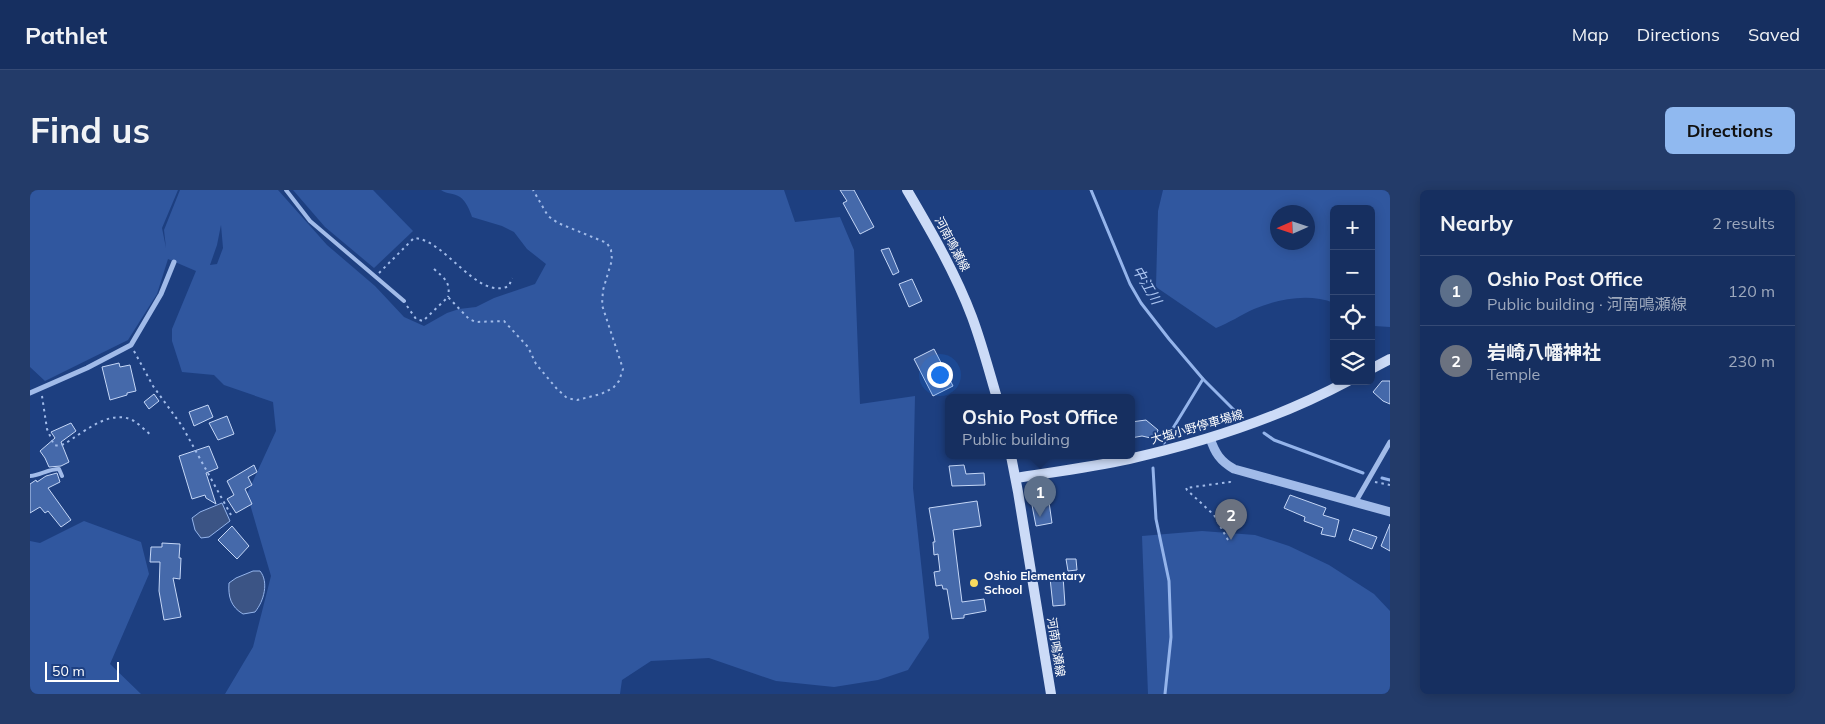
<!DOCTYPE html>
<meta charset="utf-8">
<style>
body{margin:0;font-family:Mulish,"Noto Sans JP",sans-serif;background:#233b69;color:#f1f3f6}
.controls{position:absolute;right:15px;top:15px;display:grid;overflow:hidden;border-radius:8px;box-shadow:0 2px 12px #0003}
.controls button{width:45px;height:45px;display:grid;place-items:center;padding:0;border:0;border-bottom:1px solid #354a75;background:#162f60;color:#f1f3f6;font:25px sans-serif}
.compass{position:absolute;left:1240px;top:15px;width:45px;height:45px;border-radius:50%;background:#162f60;box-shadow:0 2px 12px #0003;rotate:267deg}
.scale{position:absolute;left:15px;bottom:12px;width:74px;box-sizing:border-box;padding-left:5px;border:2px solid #fff;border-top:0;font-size:14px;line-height:18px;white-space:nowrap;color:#fff;-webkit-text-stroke:4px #1d3f80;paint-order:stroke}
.you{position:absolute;left:909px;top:184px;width:18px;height:18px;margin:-12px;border:4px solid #fff;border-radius:50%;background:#1a73e8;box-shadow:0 0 0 8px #1a73e833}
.badge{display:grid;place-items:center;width:32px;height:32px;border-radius:50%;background:#90b9f0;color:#fff;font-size:16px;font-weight:700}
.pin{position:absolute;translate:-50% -41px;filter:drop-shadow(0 1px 2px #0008)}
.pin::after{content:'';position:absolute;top:26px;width:18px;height:15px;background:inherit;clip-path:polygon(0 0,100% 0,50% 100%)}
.popup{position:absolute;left:915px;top:204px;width:190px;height:65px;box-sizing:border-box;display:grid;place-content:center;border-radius:8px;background:#162f60;filter:drop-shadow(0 1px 4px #0005);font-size:16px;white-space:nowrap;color:#9ea9bd}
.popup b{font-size:19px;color:#f1f3f6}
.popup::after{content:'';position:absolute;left:50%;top:100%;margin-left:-10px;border:10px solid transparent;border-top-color:#162f60}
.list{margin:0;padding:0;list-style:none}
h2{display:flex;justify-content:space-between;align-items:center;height:65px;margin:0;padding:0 20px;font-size:21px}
h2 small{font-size:16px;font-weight:400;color:#9ea9bd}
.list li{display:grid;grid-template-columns:32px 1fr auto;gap:15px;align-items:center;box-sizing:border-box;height:70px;padding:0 20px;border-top:1px solid #354a75}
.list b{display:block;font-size:19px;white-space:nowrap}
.list p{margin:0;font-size:16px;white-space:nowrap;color:#9ea9bd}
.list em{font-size:16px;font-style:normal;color:#9ea9bd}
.icon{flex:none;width:28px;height:28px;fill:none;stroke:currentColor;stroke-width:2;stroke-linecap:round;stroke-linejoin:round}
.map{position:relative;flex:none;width:1360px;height:504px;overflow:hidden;border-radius:8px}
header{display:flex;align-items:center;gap:30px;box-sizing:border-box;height:70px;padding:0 25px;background:#162f60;border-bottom:1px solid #354a75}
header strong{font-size:24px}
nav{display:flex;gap:28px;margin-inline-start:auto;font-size:18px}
.intro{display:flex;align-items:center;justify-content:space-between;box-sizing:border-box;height:120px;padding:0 30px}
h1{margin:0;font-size:35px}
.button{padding:12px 22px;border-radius:8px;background:#90b9f0;color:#111;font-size:18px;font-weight:700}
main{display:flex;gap:30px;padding:0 30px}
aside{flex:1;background:#162f60;border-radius:8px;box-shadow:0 2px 12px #0003}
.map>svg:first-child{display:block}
</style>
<header>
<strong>Pathlet</strong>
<nav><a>Map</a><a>Directions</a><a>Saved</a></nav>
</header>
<div class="intro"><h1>Find us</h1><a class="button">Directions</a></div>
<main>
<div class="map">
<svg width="1360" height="504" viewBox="0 0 1360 504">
<rect width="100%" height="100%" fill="#1d3f80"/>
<!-- green -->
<g fill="#30579f" fill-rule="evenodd">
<path d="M 0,0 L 148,0 L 132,38 L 136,58 L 134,40 L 150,0 L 248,0 L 297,55 L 345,96 L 374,127 L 394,136 L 417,123 L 429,119 L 446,117 L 464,108 L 505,94 L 516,74 L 497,59 L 484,42 L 472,36 L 442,27 C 440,21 436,11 430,7 C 424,3 416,4 411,0 L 754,0 L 765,32 L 810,27 L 824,60 L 830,214 L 885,206 L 883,298 L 899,448 L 878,480 L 848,490 L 804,497 L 746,491 L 679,468 L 621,471 L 592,490 L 590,504 L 195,504 L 223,457 L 241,386 L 217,304 L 246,241 L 243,212 L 194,195 L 184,185 L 152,182 L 142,151 L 142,139 L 166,81 L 138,69 L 127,104 L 98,150 L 15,191 L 0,177 ZM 191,35 L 193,58 L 187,74 L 180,75 L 187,55 Z"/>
<polygon points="263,0 343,0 383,41 344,78 295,37"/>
<path d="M 1133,0 L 1360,0 L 1360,137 L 1344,136 L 1341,134 L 1341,19 L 1304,19 L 1304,113 C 1279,103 1248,109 1224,119 C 1211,125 1199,133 1186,138 L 1126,97 L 1128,21 ZM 1248,22 L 1278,22 L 1278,52 L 1248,52 Z"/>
<polygon points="54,331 111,352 119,384 80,474 111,504 0,504 0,351 10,353"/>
<polygon points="1172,341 1225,345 1259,356 1299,375 1344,404 1360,421 1360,504 1118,504 1112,346"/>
</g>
<!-- water -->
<g fill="#3b5485" stroke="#94b4eb">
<polygon points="192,313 200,331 179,347 171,348 165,340 162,328 170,322"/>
<path d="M 223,381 L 230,381 C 239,392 234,411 225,422 L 213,424 C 201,417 198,407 199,393 L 206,388 Z"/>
</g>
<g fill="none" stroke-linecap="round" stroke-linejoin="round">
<!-- stream -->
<g stroke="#94b4eb" stroke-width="3">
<polyline points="1061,0 1100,94 1111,113 1139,149 1173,189 1209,225"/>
<polyline points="1234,243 1244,250 1333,283"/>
<polyline points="1134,253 1173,189"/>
<polyline points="1123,278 1126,329 1139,391 1141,447 1135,504"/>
<polyline points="1352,288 1360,290"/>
</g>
</g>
<!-- building -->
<g fill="#4569aa" stroke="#c5d7f7">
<polygon points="810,0 824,0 844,37 830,44 813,13 817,11"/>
<polygon points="859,58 869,82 863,85 851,60"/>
<polygon points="882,89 892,111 879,117 869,94"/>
<polygon points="904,159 923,196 903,206 884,169"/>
<polygon points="89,173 90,177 100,175 106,201 97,203 97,205 80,210 72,177"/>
<polygon points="1352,191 1360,191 1360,214 1353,211 1343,202"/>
<polygon points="124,204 129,211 119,219 114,212"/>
<polygon points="178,215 183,227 164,236 159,222"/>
<polygon points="197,226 204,244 188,250 179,233"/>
<polygon points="1116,230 1128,240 1125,249 1112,246 1101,248 1101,232"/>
<polygon points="41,233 46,241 31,252 39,272 31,276 19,277 15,268 10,261 25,248 21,242"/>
<polygon points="179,256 188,278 176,283 186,314 176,308 175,305 162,309 149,266"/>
<polygon points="224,275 227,282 218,287 222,295 215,299 222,314 206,323 197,309 204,305 197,291"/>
<polygon points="934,275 936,284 954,283 955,295 922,296 919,276"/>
<polygon points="27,283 30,292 18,298 41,330 31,337 18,321 15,323 10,317 0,323 0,294 6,290 7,292 16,286"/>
<polygon points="1260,305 1296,318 1293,325 1309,330 1305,347 1291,344 1293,338 1274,331 1275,327 1254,318"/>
<polygon points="947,311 951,336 923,340 932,412 954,409 956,421 934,425 934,428 922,429 917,399 913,399 912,395 906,396 904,382 910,381 908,364 904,365 903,352 905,352 899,318"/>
<polygon points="1019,312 1022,333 1006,336 1002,315"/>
<polygon points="1360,334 1360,361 1351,356"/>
<polygon points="202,336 219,356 207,369 188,350"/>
<polygon points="1323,339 1347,347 1342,359 1319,350"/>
<polygon points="132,353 150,354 149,368 151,368 150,389 143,388 151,427 134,430 129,401 130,372 120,372 121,357 132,357"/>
<polygon points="1036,369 1046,369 1047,380 1038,381"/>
<polygon points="1033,386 1035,415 1023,416 1020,388"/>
</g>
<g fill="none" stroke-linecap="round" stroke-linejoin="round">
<!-- path -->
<g stroke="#a1bbe9" stroke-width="2" stroke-dasharray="2.5 4" stroke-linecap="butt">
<path d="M 404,79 C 414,88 421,92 418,107"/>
<path d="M 349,83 L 384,48 C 415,49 447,111 479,96 L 482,88"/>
<polyline points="377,116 386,129 393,131 418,107 439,129 446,132 474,131 498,157 506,174 527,199 537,208 547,210 571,204 583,198 589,191 593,179 572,115 573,100 582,70 581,60 577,53 528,33 518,26 503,0"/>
<polyline points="104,161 123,196 152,236 201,325"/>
<path d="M 12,206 L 17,239 L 24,255 C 31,257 36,253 42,249 C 59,238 83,219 104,231 C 110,235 116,241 122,246"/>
<polyline points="1345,292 1360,295"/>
<polyline points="1198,350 1184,325 1157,300 1156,298 1200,292 1201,288"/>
</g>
<!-- service -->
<g stroke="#a1bbe9" stroke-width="4">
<polyline points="256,0 280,31 374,111"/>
<path d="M 0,286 C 10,285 19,279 29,279 L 32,286"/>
</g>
<!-- minor -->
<g stroke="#a1bbe9" stroke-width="5">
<polyline points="0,203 57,178 101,155 131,104 144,72"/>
<polyline points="1325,313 1360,252"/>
</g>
<!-- tertiary -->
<path stroke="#a1bbe9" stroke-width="9" d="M 1180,248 C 1185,263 1190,271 1204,279 L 1360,322"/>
<!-- secondary -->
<g stroke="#ccdbf7" stroke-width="10">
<path d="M 877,0 C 901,41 925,82 942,127 C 952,154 959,181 967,208"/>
<polyline points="1341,179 1360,169"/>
<polyline points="981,266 988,302 1021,504"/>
<path d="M 986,288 C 1024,282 1062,277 1099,269 C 1175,252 1249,228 1318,191"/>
</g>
</g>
<!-- markers -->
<circle fill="#f9db5f" stroke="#1d3f80" stroke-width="2" cx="944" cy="393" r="5"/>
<g text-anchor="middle" stroke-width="4" stroke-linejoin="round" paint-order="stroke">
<!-- street labels -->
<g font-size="12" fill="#fff" stroke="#1d3f80">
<text transform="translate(922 54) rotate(62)" y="4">河南鳴瀬線</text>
<text transform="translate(1167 237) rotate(-16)" y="4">大塩小野停車場線</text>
<text transform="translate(1026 457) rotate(81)" y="4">河南鳴瀬線</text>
</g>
<!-- poi labels -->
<g font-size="12" font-weight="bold" fill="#fff" stroke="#1d3f80" text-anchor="start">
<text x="954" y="390">Oshio Elementary<tspan x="954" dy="14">School</tspan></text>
</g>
<!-- water labels -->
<g font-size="14" font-style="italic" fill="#acc5f1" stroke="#1d3f80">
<text transform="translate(1117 95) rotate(59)" y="5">中江川</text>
</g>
</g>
</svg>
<div class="controls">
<button>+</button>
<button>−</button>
<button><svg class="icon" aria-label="locate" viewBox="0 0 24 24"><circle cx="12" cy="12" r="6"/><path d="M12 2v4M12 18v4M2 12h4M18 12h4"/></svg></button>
<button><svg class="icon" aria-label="layers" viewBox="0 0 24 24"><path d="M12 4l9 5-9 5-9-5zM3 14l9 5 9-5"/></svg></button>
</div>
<svg class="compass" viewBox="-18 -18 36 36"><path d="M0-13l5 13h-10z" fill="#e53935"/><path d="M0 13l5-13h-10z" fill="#9ea9bd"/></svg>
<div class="scale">50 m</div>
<div class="you"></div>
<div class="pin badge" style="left:1010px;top:327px;background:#5c6f8a">1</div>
<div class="popup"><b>Oshio Post Office</b>Public building</div>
<div class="pin badge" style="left:1201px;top:350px;background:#6b7280">2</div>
</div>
<aside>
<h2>Nearby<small>2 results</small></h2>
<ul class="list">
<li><span class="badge" style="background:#5c6f8a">1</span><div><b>Oshio Post Office</b><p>Public building · 河南鳴瀬線</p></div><em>120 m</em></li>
<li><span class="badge" style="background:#6b7280">2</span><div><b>岩崎八幡神社</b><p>Temple</p></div><em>230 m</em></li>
</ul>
</aside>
</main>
